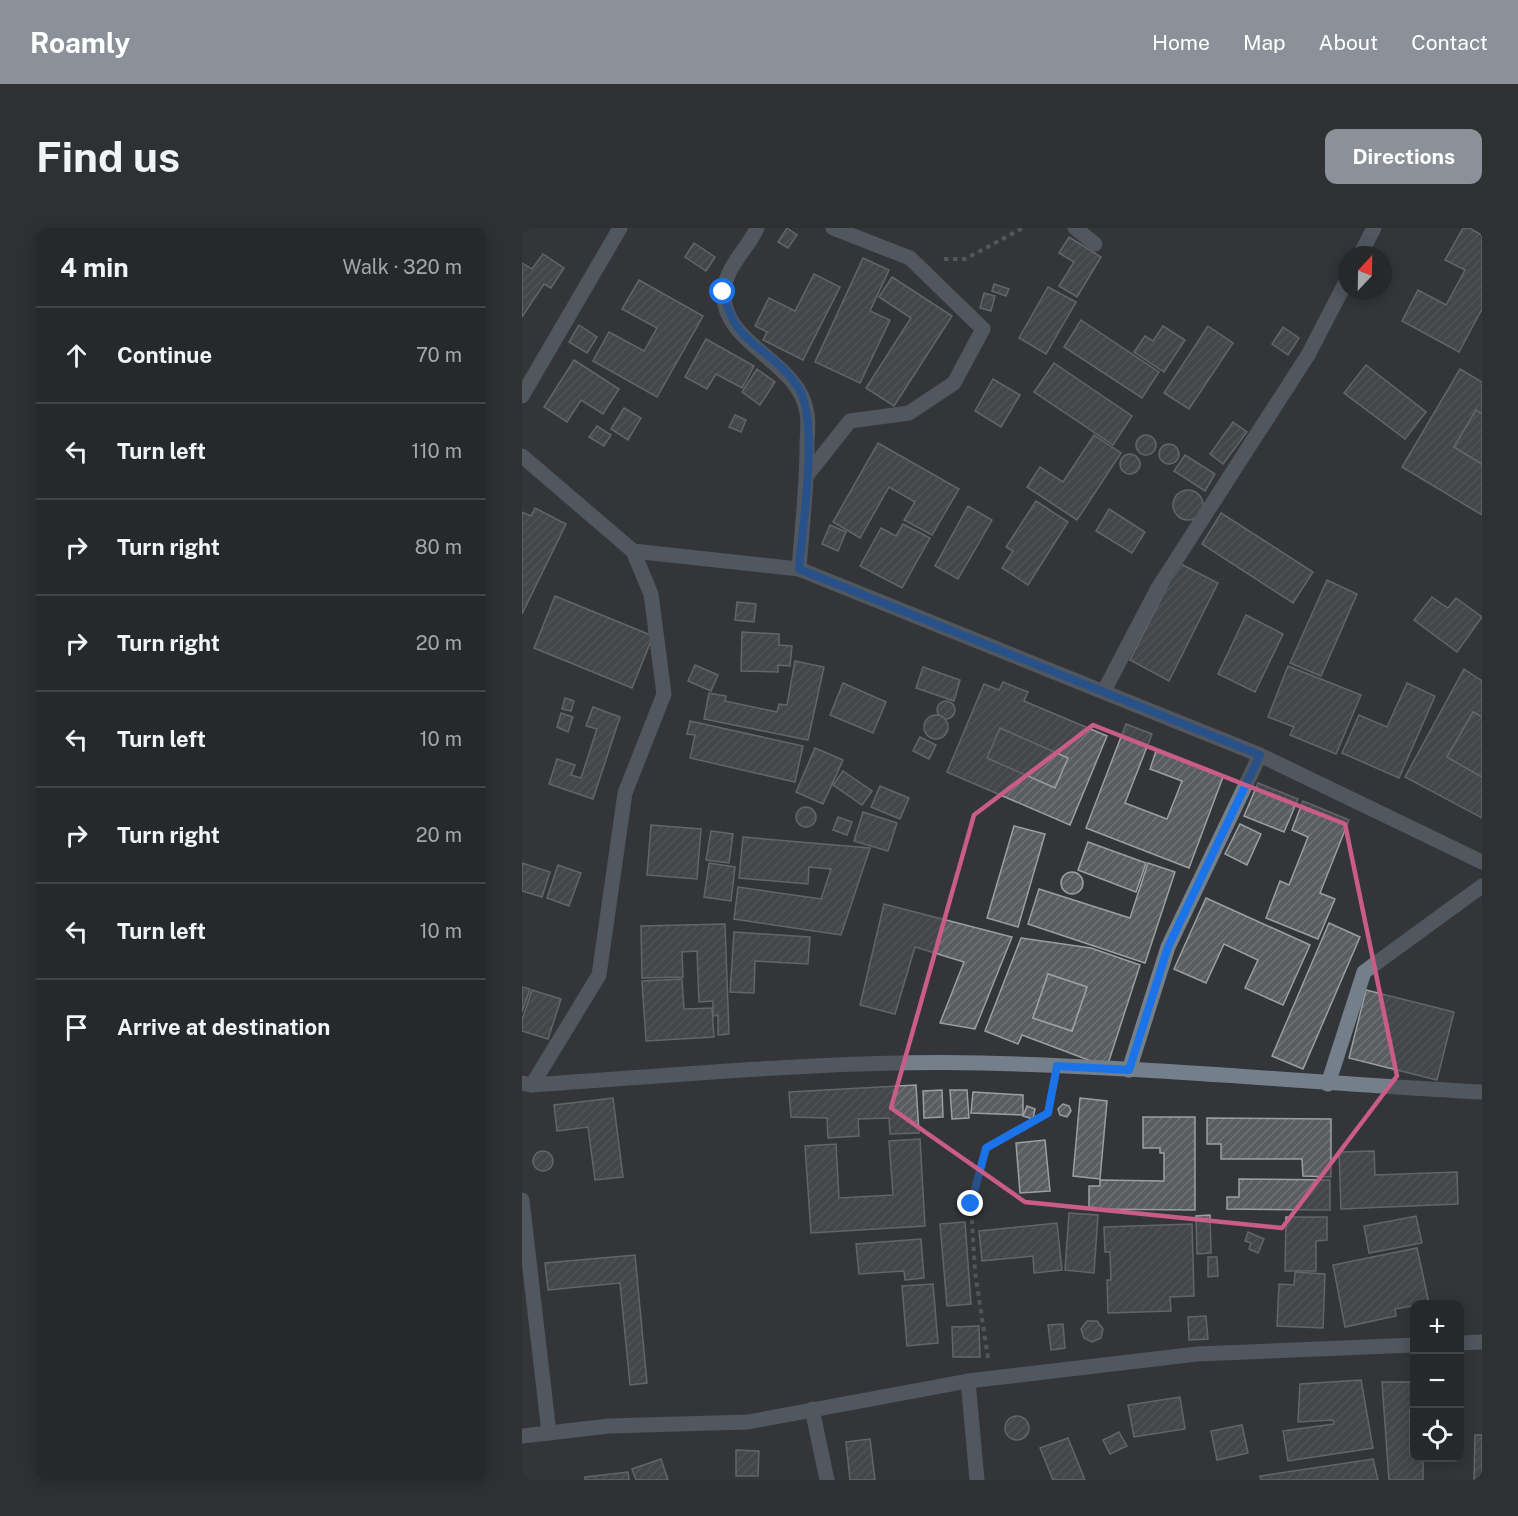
<!DOCTYPE html>
<meta charset="utf-8">
<style>
body{margin:0;font-family:"Public Sans",sans-serif;background:#2e3032;color:#f1f3f6}
.controls{position:absolute;right:18px;bottom:18px;display:grid;overflow:hidden;border-radius:12px;box-shadow:0 3px 15px #0003}
.controls button{width:54px;height:54px;display:grid;place-items:center;padding:0;border:0;border-bottom:2px solid #424447;background:#26282a;color:#f1f3f6;font:30px sans-serif}
.compass{position:absolute;left:816px;top:18px;width:54px;height:54px;border-radius:50%;background:#26282a;box-shadow:0 3px 15px #0003;rotate:22deg}
.stop{position:absolute;width:18px;height:18px;margin:-14px;border:4px solid #1a73e8;border-radius:50%;background:#fff}
.stop.end{background:#1a73e8;border-color:#fff;box-shadow:0 2px 6px #0008}
.list{margin:0;padding:0;list-style:none}
h2{display:flex;justify-content:space-between;align-items:center;height:78px;margin:0;padding:0 24px;font-size:26px}
h2 small{font-size:20px;font-weight:400;color:#a4a6a8}
.list li{display:grid;grid-template-columns:39px 1fr auto;gap:18px;align-items:center;box-sizing:border-box;height:96px;padding:0 24px;border-top:2px solid #424447}
.list b{display:block;font-size:22px;white-space:nowrap}
.list em{font-size:20px;font-style:normal;color:#a4a6a8}
.icon{flex:none;width:33px;height:33px;fill:none;stroke:currentColor;stroke-width:2;stroke-linecap:round;stroke-linejoin:round}
.map{position:relative;flex:none;width:960px;height:1252px;overflow:hidden;border-radius:12px}
header{display:flex;align-items:center;gap:36px;box-sizing:border-box;height:84px;padding:0 30px;background:#8c9099;color:#fff}
header strong{font-size:28px}
nav{display:flex;gap:33px;margin-inline-start:auto;font-size:21px}
.intro{display:flex;align-items:center;justify-content:space-between;box-sizing:border-box;height:144px;padding:0 36px}
h1{margin:0;font-size:42px}
.button{padding:15px 27px;border-radius:12px;background:#8c9099;color:#fff;font-size:21px;font-weight:700}
main{display:flex;gap:36px;padding:0 36px}
aside{flex:1;background:#26282a;border-radius:12px;box-shadow:0 3px 15px #0003}
.map>svg:first-child{display:block}
</style>
<header>
<strong>Roamly</strong>
<nav><a>Home</a><a>Map</a><a>About</a><a>Contact</a></nav>
</header>
<div class="intro"><h1>Find us</h1><a class="button">Directions</a></div>
<main>
<aside>
<h2>4 min<small>Walk · 320 m</small></h2>
<ul class="list">
<li><svg class="icon" aria-label="ahead" viewBox="0 0 24 24"><path d="M12 20V5M6 11l6-6 6 6"/></svg><div><b>Continue</b></div><em>70 m</em></li>
<li><svg class="icon" aria-label="left" viewBox="0 0 24 24"><path d="M17 20v-9H6M10 6l-5 5 5 5"/></svg><div><b>Turn left</b></div><em>110 m</em></li>
<li><svg class="icon" aria-label="right" viewBox="0 0 24 24"><path d="M7 20v-9h11M14 6l5 5-5 5"/></svg><div><b>Turn right</b></div><em>80 m</em></li>
<li><svg class="icon" aria-label="right" viewBox="0 0 24 24"><path d="M7 20v-9h11M14 6l5 5-5 5"/></svg><div><b>Turn right</b></div><em>20 m</em></li>
<li><svg class="icon" aria-label="left" viewBox="0 0 24 24"><path d="M17 20v-9H6M10 6l-5 5 5 5"/></svg><div><b>Turn left</b></div><em>10 m</em></li>
<li><svg class="icon" aria-label="right" viewBox="0 0 24 24"><path d="M7 20v-9h11M14 6l5 5-5 5"/></svg><div><b>Turn right</b></div><em>20 m</em></li>
<li><svg class="icon" aria-label="left" viewBox="0 0 24 24"><path d="M17 20v-9H6M10 6l-5 5 5 5"/></svg><div><b>Turn left</b></div><em>10 m</em></li>
<li><svg class="icon" aria-label="arrive" viewBox="0 0 24 24"><path d="M6 21V4h12l-3 4 3 4H6"/></svg><div><b>Arrive at destination</b></div></li>
</ul>
</aside>
<div class="map">
<svg width="960" height="1252" viewBox="0 0 960 1252">
<defs>
<pattern id="building-hatch" width="6" height="6" patternUnits="userSpaceOnUse" patternTransform="scale(1.5)"><rect width="6" height="6" fill="#5a5d60"/><path d="M-1 1l2-2M0 6l6-6M5 7l2-2" fill="none" stroke="#717476"/></pattern>
</defs>
<rect width="100%" height="100%" fill="#333538"/>
<!-- building -->
<g fill="url(#building-hatch)" stroke="#9c9fa2" stroke-width="1.5" fill-rule="evenodd">
<polygon points="265,0 275,7 266,20 256,14"/>
<polygon points="941,0 947,0 960,7 960,81 937,124 880,93 896,62 924,77 943,42 923,32"/>
<polygon points="547,9 579,29 555,69 537,58 552,34 537,25"/>
<polygon points="172,15 193,29 184,43 163,29"/>
<polygon points="21,26 42,40 29,60 22,56 0,89 0,35 10,41"/>
<polygon points="341,30 367,42 348,83 368,92 338,155 293,134"/>
<polygon points="292,46 318,59 281,132 241,112 245,104 233,98 247,70 273,83"/>
<polygon points="370,49 430,88 372,178 344,160 389,90 357,69"/>
<polygon points="117,52 181,88 135,169 71,133 87,104 122,123 135,100 100,81"/>
<polygon points="472,56 487,61 484,68 470,63"/>
<polygon points="526,59 554,74 524,126 497,110"/>
<polygon points="462,65 473,68 469,83 458,80"/>
<polygon points="559,92 637,144 620,170 542,119"/>
<polygon points="57,97 75,109 65,125 47,114"/>
<polygon points="641,98 663,112 642,144 612,124 623,108 631,113"/>
<polygon points="686,98 711,115 667,181 642,165"/>
<polygon points="761,99 777,110 766,127 750,116"/>
<polygon points="184,111 232,138 220,160 194,146 185,161 163,149"/>
<polygon points="52,132 97,161 81,186 59,172 45,194 22,179"/>
<polygon points="532,135 610,188 591,217 512,164"/>
<polygon points="844,137 904,184 883,211 822,165"/>
<polygon points="235,141 253,154 238,177 220,164"/>
<polygon points="938,141 960,154 960,186 954,182 932,219 960,236 960,287 880,239"/>
<polygon points="471,151 498,167 479,199 453,183"/>
<polygon points="102,180 119,190 106,212 89,201"/>
<polygon points="954,182 960,186 960,236 932,219"/>
<polygon points="213,187 224,192 219,204 207,199"/>
<polygon points="711,194 725,204 701,236 688,226"/>
<polygon points="75,198 89,207 82,218 67,209"/>
<polygon points="572,207 599,225 555,292 505,259 518,239 541,254"/>
<circle cx="624" cy="217" r="10"/>
<polygon points="356,215 437,261 410,307 382,292 393,274 367,259 338,310 311,294"/>
<circle cx="647" cy="226" r="10"/>
<circle cx="608" cy="236" r="10"/>
<polygon points="663,227 693,246 683,263 652,243"/>
<circle cx="666" cy="277" r="15"/>
<polygon points="514,273 546,294 506,357 480,340 491,323 484,319"/>
<polygon points="446,278 470,292 436,351 413,338"/>
<polygon points="13,280 44,296 0,386 0,284 9,288"/>
<polygon points="587,281 623,304 610,325 574,303"/>
<polygon points="699,285 791,344 771,375 680,316"/>
<polygon points="381,296 408,310 380,360 338,338 359,300 374,308"/>
<polygon points="308,297 324,304 316,323 300,316"/>
<polygon points="657,335 696,355 647,453 608,432"/>
<polygon points="805,352 835,366 799,448 768,435"/>
<polygon points="33,368 131,408 110,460 12,420"/>
<polygon points="910,369 926,380 934,370 960,389 935,424 892,392"/>
<polygon points="215,374 234,376 232,394 213,392"/>
<polygon points="724,387 761,406 733,464 696,446"/>
<polygon points="220,404 257,406 257,417 270,418 268,438 256,437 256,444 219,443"/>
<polygon points="273,433 302,439 286,512 182,491 187,465 204,468 203,473 255,484 257,476 265,477"/>
<polygon points="173,437 196,447 189,463 166,453"/>
<polygon points="766,438 839,467 814,526 768,507 772,499 746,489"/>
<polygon points="401,439 438,452 432,473 394,460"/>
<polygon points="942,441 960,453 960,489 951,484 925,529 960,549 960,590 883,549"/>
<polygon points="481,454 506,464 502,473 585,508 548,597 425,544 462,456 477,462"/>
<polygon points="321,455 364,474 351,505 308,487"/>
<polygon points="885,455 913,468 877,550 820,525 837,487 865,499"/>
<polygon points="43,470 52,473 49,483 40,481"/>
<circle cx="424" cy="482" r="9"/>
<polygon points="71,479 98,489 71,571 27,556 35,531 53,537 49,547 59,550 75,501 64,498"/>
<polygon points="951,484 960,489 960,549 925,529"/>
<polygon points="39,485 51,489 46,504 35,499"/>
<circle cx="414" cy="499" r="12"/>
<polygon points="168,493 281,518 273,554 168,530 173,507 165,506"/>
<polygon points="604,496 630,506 603,575 645,591 660,553 628,541 634,523 701,549 667,640 564,600"/>
<polygon points="478,500 546,530 533,560 465,530"/>
<polygon points="398,509 414,517 407,531 391,523"/>
<polygon points="293,520 321,532 301,576 274,564"/>
<polygon points="321,543 350,563 340,577 311,557"/>
<polygon points="736,555 776,571 762,604 722,588"/>
<polygon points="358,558 387,570 378,591 349,579"/>
<polygon points="781,573 827,592 798,665 813,671 796,711 744,690 758,653 767,657 786,609 770,602"/>
<circle cx="284" cy="589" r="10"/>
<polygon points="341,584 375,595 366,623 332,613"/>
<polygon points="316,589 330,594 325,607 311,602"/>
<polygon points="718,596 739,606 725,637 703,626"/>
<polygon points="129,597 179,601 175,651 125,647"/>
<polygon points="492,598 523,606 496,699 465,690"/>
<polygon points="189,603 211,606 207,635 184,632"/>
<polygon points="221,609 348,620 319,707 212,691 216,659 299,671 309,641 287,639 286,656 217,650"/>
<polygon points="566,614 624,635 614,664 556,642"/>
<polygon points="0,635 28,644 20,669 0,663"/>
<polygon points="187,635 213,639 209,673 182,669"/>
<polygon points="626,635 653,644 623,735 506,696 517,661 608,690"/>
<polygon points="36,637 59,645 47,678 25,670"/>
<circle cx="550" cy="655" r="11"/>
<polygon points="684,670 788,717 761,777 723,760 736,732 702,716 684,755 652,741"/>
<polygon points="362,676 490,709 453,801 418,795 442,734 393,719 373,786 338,777"/>
<polygon points="807,695 838,709 781,841 750,828"/>
<polygon points="203,696 207,806 196,807 196,787 191,788 191,773 177,774 175,723 160,724 161,749 120,750 119,698"/>
<polygon points="212,704 288,709 286,736 233,733 232,765 208,764"/>
<path d="M 499,710 L 569,720 L 618,737 L 585,839 L 500,807 L 496,816 L 463,803 ZM 526,746 L 565,759 L 550,803 L 511,790 Z"/>
<polygon points="526,746 565,759 550,803 511,790"/>
<polygon points="160,751 162,781 190,780 192,809 124,813 120,753"/>
<polygon points="0,759 8,761 0,784"/>
<polygon points="10,762 39,771 26,811 0,803 0,792"/>
<polygon points="844,762 932,784 915,852 827,830"/>
<polygon points="394,857 397,905 368,906 367,890 336,891 337,908 306,910 305,890 269,889 267,864"/>
<polygon points="420,862 421,889 402,890 401,863"/>
<polygon points="428,862 445,862 447,890 430,891"/>
<polygon points="451,864 501,867 501,887 449,885"/>
<polygon points="91,870 101,949 73,952 66,899 35,903 32,877"/>
<polygon points="558,870 585,873 578,951 551,948"/>
<polygon points="541,876 547,878 549,883 545,889 538,887 536,881"/>
<polygon points="505,878 513,881 511,891 501,888"/>
<polygon points="621,889 673,889 673,982 567,981 567,958 578,958 578,952 642,953 642,925 638,925 638,920 621,920"/>
<polygon points="685,890 809,891 809,949 781,948 780,931 699,931 699,916 685,916"/>
<polygon points="398,911 403,998 289,1005 283,918 314,916 317,970 371,967 367,913"/>
<polygon points="523,912 528,963 498,965 494,915"/>
<polygon points="852,923 853,947 935,944 936,976 819,981 817,924"/>
<circle cx="21" cy="933" r="10"/>
<polygon points="717,951 808,952 808,982 705,981 705,969 717,969"/>
<polygon points="547,985 576,987 572,1045 543,1042"/>
<polygon points="688,987 689,1025 675,1026 674,988"/>
<polygon points="894,988 900,1015 847,1025 842,998"/>
<polygon points="764,989 805,989 805,1012 794,1013 794,1043 763,1043"/>
<polygon points="443,994 449,1076 425,1078 418,996"/>
<polygon points="535,995 540,1042 512,1045 511,1028 460,1033 457,1003"/>
<polygon points="670,996 672,1068 648,1069 649,1083 586,1085 585,1052 589,1052 588,1024 583,1024 582,999"/>
<polygon points="726,1004 742,1011 736,1025 727,1021 729,1015 723,1013"/>
<polygon points="399,1011 402,1050 383,1052 382,1043 337,1046 334,1016"/>
<polygon points="895,1020 907,1075 873,1081 874,1088 823,1099 811,1037"/>
<polygon points="113,1027 125,1155 108,1157 98,1055 26,1062 23,1035"/>
<polygon points="686,1029 695,1029 696,1048 686,1049"/>
<polygon points="773,1044 803,1046 801,1100 755,1098 757,1056 772,1057"/>
<polygon points="411,1056 416,1115 385,1118 380,1058"/>
<polygon points="684,1088 686,1111 667,1112 666,1089"/>
<polygon points="565,1093 575,1093 581,1101 579,1110 570,1114 562,1110 559,1101"/>
<polygon points="541,1096 543,1120 529,1122 526,1097"/>
<polygon points="457,1098 458,1129 431,1129 430,1099"/>
<polygon points="839,1152 851,1220 766,1233 761,1203 812,1196 811,1192 776,1194 778,1156"/>
<polygon points="860,1154 892,1154 892,1182 888,1182 888,1224 892,1224 892,1230 901,1230 901,1252 867,1252"/>
<polygon points="658,1169 663,1201 612,1209 606,1177"/>
<circle cx="495" cy="1200" r="12"/>
<polygon points="720,1197 726,1225 695,1232 689,1203"/>
<polygon points="597,1204 605,1218 588,1226 581,1212"/>
<polygon points="953,1207 960,1207 960,1252 952,1252"/>
<polygon points="546,1210 563,1252 531,1252 518,1220"/>
<polygon points="348,1211 353,1252 328,1252 324,1214"/>
<polygon points="214,1222 237,1223 236,1248 214,1248"/>
<polygon points="139,1231 146,1252 114,1252 110,1241"/>
<polygon points="851,1231 856,1252 739,1252 738,1248"/>
<polygon points="106,1244 107,1252 63,1252 63,1249"/>
</g>
<g fill="none" stroke-linecap="round" stroke-linejoin="round">
<!-- path -->
<g stroke="#7a7c7f" stroke-width="4" stroke-dasharray="4.5 4.5" stroke-linecap="butt">
<polyline points="422,31 443,31 501,0"/>
<polyline points="466,1130 453,1044 449,976 464,920 526,885 531,860"/>
</g>
<!-- minor -->
<g stroke="#73808c" stroke-width="15">
<path d="M 235,0 C 226,21 202,40 202,65 C 200,117 277,132 285,185 C 287,195 285,207 285,217 C 285,259 280,300 277,341"/>
<polyline points="553,0 573,16"/>
<polyline points="838,27 852,0"/>
<polyline points="0,168 98,0"/>
<polyline points="0,228 111,323 277,341 738,527 960,634"/>
<polyline points="285,247 328,193 387,185 432,155 461,101 388,30 311,0"/>
<polyline points="582,463 636,360 786,127 825,52"/>
<polyline points="607,842 646,719 738,527"/>
<path d="M 0,855 L 10,857 C 159,847 309,832 459,835 C 626,839 793,855 960,864"/>
<polyline points="806,856 842,744 960,658"/>
<polyline points="10,857 77,747 103,565 142,466 129,366 111,323"/>
<polyline points="0,972 27,1205"/>
<polyline points="938,1115 960,1114"/>
<polyline points="446,1153 455,1252"/>
<polyline points="290,1181 305,1252"/>
<polyline points="0,1208 87,1198 226,1194 446,1153 675,1126 892,1117"/>
</g>
</g>
<g fill="none" stroke-linecap="round" stroke-linejoin="round">
<!-- route -->
<path stroke="#1a73e8" stroke-width="8" d="M 201,64 C 213,120 249,118 276,159 C 298,193 280,299 277,341 L 738,527 L 646,719 L 607,842 L 535,838 L 526,885 L 464,920 L 449,976"/>
</g>
<!-- marked area -->
<path d="M0 0H960V1252H0ZM 571,497 L 823,596 L 875,848 L 760,1000 L 503,974 L 369,880 L 452,587 Z" fill="#333538" fill-opacity=".55" fill-rule="evenodd"/>
<path fill="none" stroke="#ca5c88" stroke-width="4.5" stroke-linejoin="round" d="M 571,497 L 823,596 L 875,848 L 760,1000 L 503,974 L 369,880 L 452,587 Z"/>
</svg>
<div class="controls">
<button>+</button>
<button>−</button>
<button><svg class="icon" aria-label="locate" viewBox="0 0 24 24"><circle cx="12" cy="12" r="6"/><path d="M12 2v4M12 18v4M2 12h4M18 12h4"/></svg></button>
</div>
<svg class="compass" viewBox="-18 -18 36 36"><path d="M0-13l5 13h-10z" fill="#e53935"/><path d="M0 13l5-13h-10z" fill="#a4a6a8"/></svg>
<div class="stop" style="left:201px;top:64px"></div>
<div class="stop end" style="left:449px;top:976px"></div>
</div>
</main>
